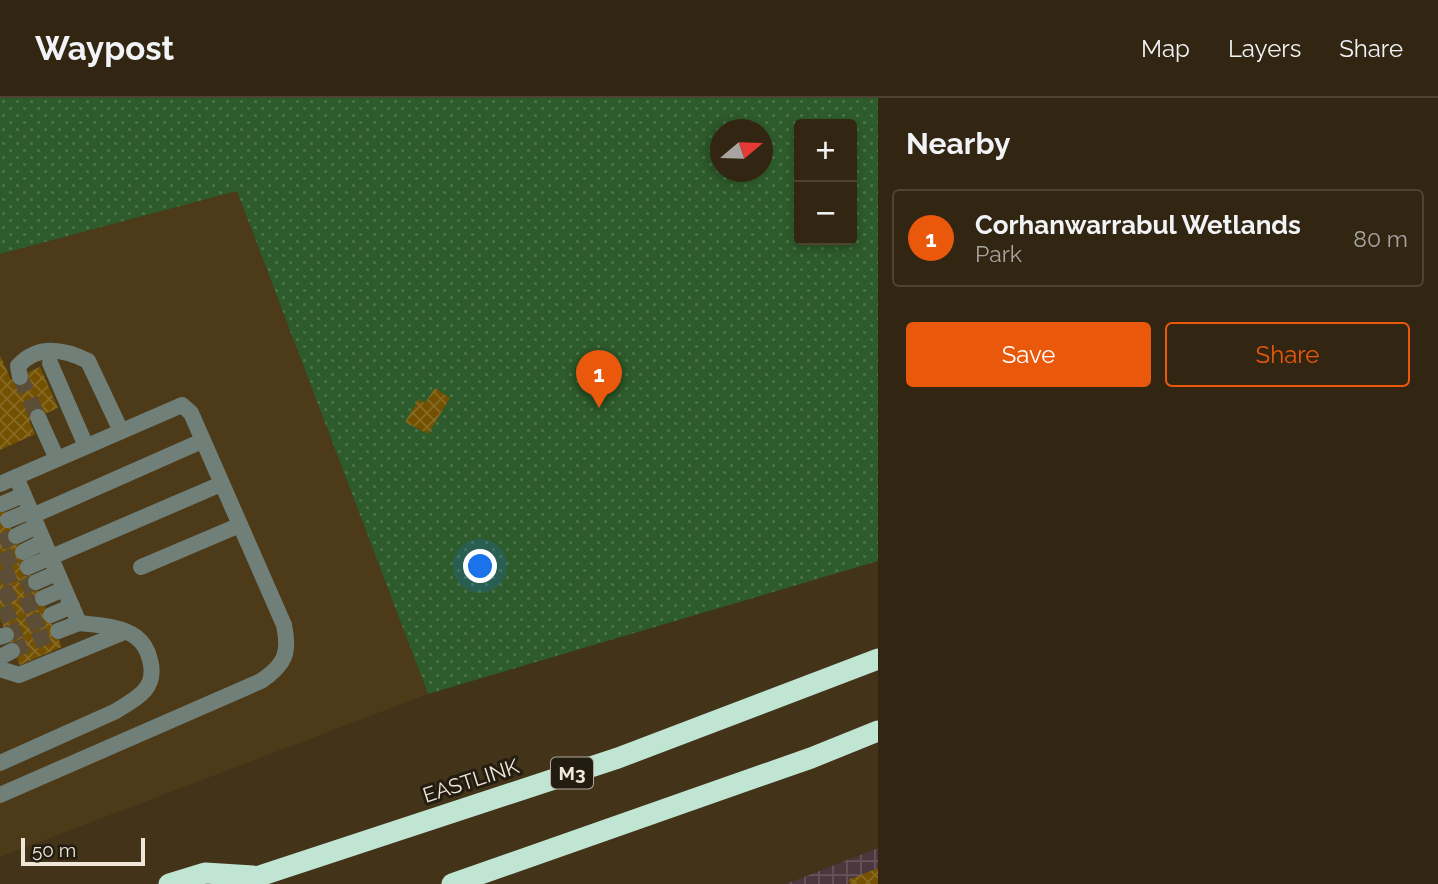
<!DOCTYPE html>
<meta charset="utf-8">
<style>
body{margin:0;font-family:Raleway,sans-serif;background:#3d3221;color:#f1f3f6}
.controls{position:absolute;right:21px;top:21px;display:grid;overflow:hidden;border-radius:7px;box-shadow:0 4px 10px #0003}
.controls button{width:63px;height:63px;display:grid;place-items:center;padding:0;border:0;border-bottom:2px solid #4d4333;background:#322613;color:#f1f3f6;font:35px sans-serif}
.compass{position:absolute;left:710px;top:21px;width:63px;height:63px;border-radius:50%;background:#322613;box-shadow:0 4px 10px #0003;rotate:71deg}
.scale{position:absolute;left:21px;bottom:18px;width:124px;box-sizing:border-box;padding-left:7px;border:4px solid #f0e7d8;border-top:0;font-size:19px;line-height:24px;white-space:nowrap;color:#f0e7d8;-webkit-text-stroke:5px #231c11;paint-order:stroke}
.you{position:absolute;left:481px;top:469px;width:24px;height:24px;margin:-18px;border:5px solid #fff;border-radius:50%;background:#1a73e8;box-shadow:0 0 0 10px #1a73e833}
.badge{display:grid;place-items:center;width:46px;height:46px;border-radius:50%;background:#ea580c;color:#fff;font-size:23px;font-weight:700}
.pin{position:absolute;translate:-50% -58px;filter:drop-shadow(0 2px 4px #0008)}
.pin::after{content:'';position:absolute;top:37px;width:24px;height:21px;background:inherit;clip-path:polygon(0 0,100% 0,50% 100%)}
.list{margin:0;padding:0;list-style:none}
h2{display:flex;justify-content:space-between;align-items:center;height:91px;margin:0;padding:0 28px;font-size:30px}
h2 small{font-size:23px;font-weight:400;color:#a8a5a0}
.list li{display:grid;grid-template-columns:46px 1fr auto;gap:21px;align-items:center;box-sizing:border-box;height:98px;margin:0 14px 14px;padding:0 14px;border:2px solid #4d4333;border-radius:7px}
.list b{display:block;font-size:26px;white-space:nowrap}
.list p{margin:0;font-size:23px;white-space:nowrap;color:#a8a5a0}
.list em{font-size:23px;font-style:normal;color:#a8a5a0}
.actions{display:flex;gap:14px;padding:21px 28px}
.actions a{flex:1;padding:16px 0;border:2px solid #ea580c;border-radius:7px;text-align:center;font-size:24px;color:#ea580c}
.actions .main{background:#ea580c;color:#fff}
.map{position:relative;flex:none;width:878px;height:786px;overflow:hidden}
header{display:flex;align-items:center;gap:42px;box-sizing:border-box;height:98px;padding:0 35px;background:#322613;border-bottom:2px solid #4d4333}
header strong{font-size:33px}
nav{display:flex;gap:38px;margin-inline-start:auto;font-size:24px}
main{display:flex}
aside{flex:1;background:#322613}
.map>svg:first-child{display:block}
</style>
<header>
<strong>Waypost</strong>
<nav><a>Map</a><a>Layers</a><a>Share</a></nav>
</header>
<main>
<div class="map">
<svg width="878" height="786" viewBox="0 0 878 786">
<defs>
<pattern id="industrial-grid" width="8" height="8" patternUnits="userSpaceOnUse" patternTransform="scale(1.75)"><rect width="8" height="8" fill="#4b373d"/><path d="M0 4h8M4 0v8" fill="none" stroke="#655458"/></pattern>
<pattern id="grass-dots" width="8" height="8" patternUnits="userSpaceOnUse" patternTransform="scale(1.75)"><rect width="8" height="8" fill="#2d5b2b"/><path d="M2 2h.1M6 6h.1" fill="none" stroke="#4c7349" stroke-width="1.8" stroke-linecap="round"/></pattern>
<pattern id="building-cross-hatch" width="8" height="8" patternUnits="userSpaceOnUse" patternTransform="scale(1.75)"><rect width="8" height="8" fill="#735100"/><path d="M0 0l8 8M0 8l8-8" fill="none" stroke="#876a24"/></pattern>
</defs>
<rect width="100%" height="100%" fill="#423319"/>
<!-- built -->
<polygon fill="#4c3a18" points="237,93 428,596 0,759 0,156"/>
<!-- industrial -->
<polygon fill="url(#industrial-grid)" points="878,750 878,786 786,786"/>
<!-- grass -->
<path fill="url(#grass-dots)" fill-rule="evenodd" d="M 0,0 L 878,0 L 878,463 L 428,596 L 237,93 L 0,156 ZM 799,26 L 852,26 L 852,142 L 799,142 ZM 720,32 L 762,32 L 762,74 L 720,74 Z"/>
<!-- building -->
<g fill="url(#building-cross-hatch)">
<polygon points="0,257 11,282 40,269 58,310 29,323 35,336 0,352"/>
<polygon points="435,290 450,300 428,336 405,324 419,301 425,305"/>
<polygon points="0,405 62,549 20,567 0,521"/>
<polygon points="878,770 878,786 850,786 848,782"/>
</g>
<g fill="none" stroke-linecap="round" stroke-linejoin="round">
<!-- minor-tunnel -->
<g stroke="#5c4e36" stroke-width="16" stroke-dasharray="16 8" stroke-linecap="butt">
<polyline points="20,279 38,319"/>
<polyline points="0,444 16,438"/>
<polyline points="0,464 23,454"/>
<polyline points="0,481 28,469"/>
<polyline points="0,500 36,484"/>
<polyline points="0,519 43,500"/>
<polyline points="6,537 51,517"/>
<polyline points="12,553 58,533"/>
</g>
<!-- minor -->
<g stroke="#707f78" stroke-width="16">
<polyline points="50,265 86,348"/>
<path d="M 20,279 L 18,268 C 38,246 64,251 88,263 L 121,333"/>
<polyline points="38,319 57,361"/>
<path d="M 0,386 L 182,307 L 191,315 L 284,527 C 290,555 285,567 261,583 L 0,697"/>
<polyline points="2,406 23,397"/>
<polyline points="32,418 202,343"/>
<polyline points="8,422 30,413"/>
<polyline points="16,438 37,428"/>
<polyline points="23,454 43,444"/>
<polyline points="28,469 221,386"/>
<polyline points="141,469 240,427"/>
<polyline points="36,484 57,475"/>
<polyline points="43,500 64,491"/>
<polyline points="51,517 72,508"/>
<polyline points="58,533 79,525"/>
<polyline points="0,539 6,537"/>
<polyline points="0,559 12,553"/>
<polyline points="0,571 19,577 124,534"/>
<path d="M 0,665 L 114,614 C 136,601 158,591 150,562 C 148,553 144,545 136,539 C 121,528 97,527 79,525 L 16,379"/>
</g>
<!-- highway -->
<g stroke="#c0e5d3" stroke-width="21">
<polyline points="169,786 205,775 253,778"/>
<polyline points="235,786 618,660 878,561"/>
<polyline points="452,786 811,660 878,633"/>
</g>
</g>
<g text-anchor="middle" stroke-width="6" stroke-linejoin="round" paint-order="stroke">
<!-- shield labels -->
<rect fill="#231c11" stroke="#b2aa9c" stroke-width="2" x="551" y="659.5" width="42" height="31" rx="5"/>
<g font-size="19" font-weight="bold" fill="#f0e7d8">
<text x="572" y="682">M3</text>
</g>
<!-- street labels -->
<g font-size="21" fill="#f0e7d8" stroke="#231c11">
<text transform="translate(471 683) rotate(-18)" y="7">EASTLINK</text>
</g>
</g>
</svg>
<div class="controls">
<button>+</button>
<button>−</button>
</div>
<svg class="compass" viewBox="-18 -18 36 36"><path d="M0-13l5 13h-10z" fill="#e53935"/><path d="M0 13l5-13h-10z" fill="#a8a5a0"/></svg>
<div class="scale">50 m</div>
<div class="you"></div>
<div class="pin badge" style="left:599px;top:310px">1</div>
</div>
<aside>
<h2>Nearby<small></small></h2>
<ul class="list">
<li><span class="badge">1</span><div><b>Corhanwarrabul Wetlands</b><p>Park</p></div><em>80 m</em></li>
</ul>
<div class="actions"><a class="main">Save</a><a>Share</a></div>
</aside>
</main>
